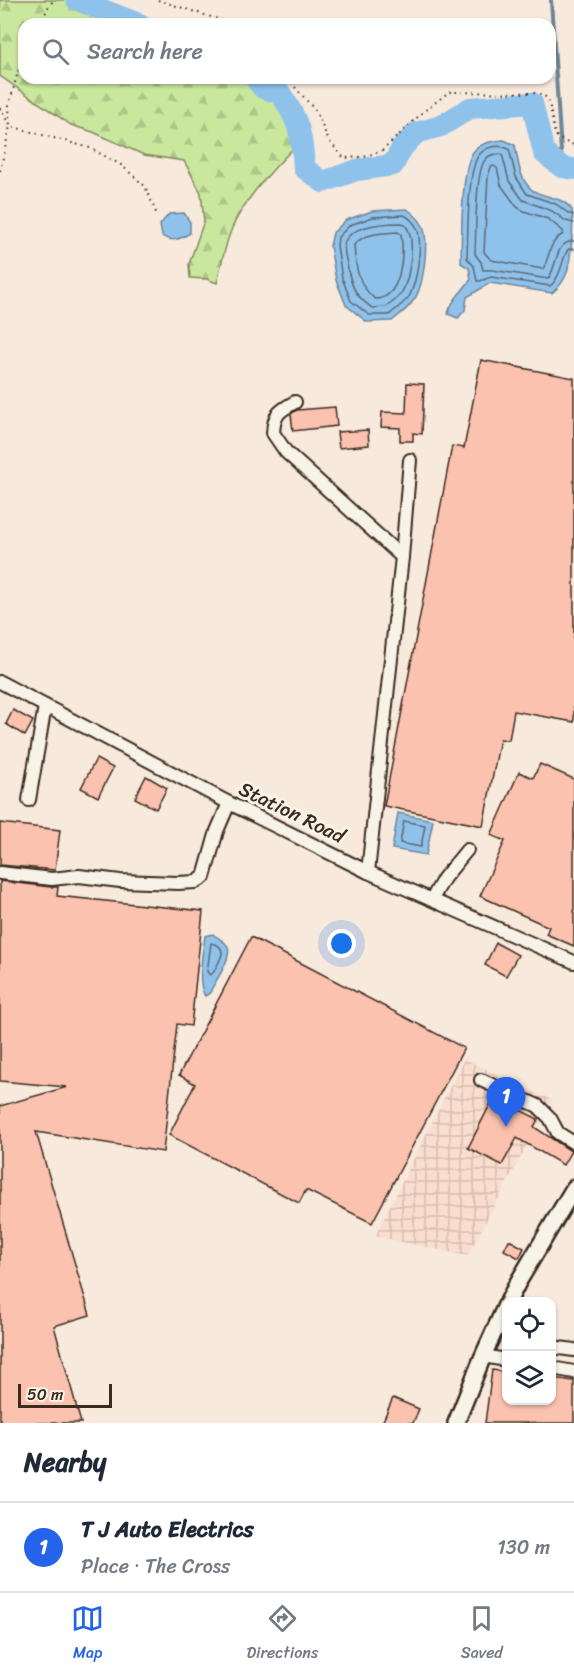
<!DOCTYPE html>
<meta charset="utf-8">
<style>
body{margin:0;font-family:Sriracha,sans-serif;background:#f2f2f3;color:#1f2937}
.controls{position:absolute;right:18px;bottom:18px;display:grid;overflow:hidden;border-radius:12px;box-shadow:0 2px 4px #0004}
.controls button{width:54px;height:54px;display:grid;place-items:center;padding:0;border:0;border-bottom:2px solid #e0e1e3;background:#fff;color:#1f2937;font:30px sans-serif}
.scale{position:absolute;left:18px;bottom:15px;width:94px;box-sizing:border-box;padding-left:6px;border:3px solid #3b2a1e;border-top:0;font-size:16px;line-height:21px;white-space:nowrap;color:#3b2a1e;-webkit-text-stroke:4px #f7f3e8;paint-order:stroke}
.you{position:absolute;left:342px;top:944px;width:21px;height:21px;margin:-15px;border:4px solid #fff;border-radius:50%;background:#1a73e8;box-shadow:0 0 0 9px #1a73e833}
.badge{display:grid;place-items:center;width:39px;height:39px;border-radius:50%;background:#2563eb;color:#fff;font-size:20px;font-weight:700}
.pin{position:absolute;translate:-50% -50px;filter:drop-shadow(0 2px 3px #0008)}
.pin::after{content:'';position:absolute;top:32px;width:21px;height:18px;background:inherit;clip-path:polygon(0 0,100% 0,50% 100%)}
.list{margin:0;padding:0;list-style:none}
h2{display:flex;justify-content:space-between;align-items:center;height:78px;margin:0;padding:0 24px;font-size:26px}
h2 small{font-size:20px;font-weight:400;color:#747a83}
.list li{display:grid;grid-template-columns:39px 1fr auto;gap:18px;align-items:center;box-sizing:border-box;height:90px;padding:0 24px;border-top:2px solid #e0e1e3}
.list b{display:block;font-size:22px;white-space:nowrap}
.list p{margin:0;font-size:20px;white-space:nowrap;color:#747a83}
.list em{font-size:20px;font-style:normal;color:#747a83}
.icon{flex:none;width:33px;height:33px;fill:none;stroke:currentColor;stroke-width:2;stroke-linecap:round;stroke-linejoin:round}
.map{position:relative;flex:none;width:574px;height:1423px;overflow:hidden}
.search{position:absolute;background:#fff;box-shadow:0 2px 4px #0004;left:18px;right:18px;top:18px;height:66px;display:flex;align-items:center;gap:15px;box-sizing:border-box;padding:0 21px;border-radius:18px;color:#747a83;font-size:22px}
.sheet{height:168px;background:#fff}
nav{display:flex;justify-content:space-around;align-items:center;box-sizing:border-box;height:84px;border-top:2px solid #e0e1e3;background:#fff;font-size:16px;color:#747a83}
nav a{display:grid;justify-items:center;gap:3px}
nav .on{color:#2563eb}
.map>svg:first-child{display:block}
</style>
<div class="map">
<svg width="574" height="1423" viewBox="0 0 574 1423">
<defs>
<pattern id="industrial-grid" width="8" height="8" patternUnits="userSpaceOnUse" patternTransform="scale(1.5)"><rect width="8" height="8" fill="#f9ddcf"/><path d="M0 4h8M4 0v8" fill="none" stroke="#d6beb1"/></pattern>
<pattern id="forest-firs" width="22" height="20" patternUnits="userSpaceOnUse" patternTransform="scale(1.5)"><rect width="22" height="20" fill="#cae79e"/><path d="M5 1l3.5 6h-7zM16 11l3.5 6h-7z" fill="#aec688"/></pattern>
</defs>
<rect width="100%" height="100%" fill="#f8e9dd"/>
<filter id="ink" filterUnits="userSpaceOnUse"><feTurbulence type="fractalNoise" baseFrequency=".0167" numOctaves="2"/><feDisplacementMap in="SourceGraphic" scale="12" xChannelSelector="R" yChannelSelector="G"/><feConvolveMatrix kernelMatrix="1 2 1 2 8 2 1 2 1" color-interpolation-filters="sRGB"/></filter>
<g filter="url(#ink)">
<!-- industrial -->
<polygon fill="url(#industrial-grid)" points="464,1059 552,1100 467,1256 375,1236"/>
<!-- forest -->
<path fill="url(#forest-firs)" stroke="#82885e" stroke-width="1.5" d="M 0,0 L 77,0 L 139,24 L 24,24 L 24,78 L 255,78 L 263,88 L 280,93 L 292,110 L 302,139 C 278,164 246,196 232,228 C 225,245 221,265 217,283 L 207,279 L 190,278 L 189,264 L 204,221 L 201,193 L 184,161 L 144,155 L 93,132 L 71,125 L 0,76 Z"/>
<!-- water -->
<g fill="#8fc2eb" stroke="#6d8599" stroke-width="1.5">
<path d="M 504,140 L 515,145 C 518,160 519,178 531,189 C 541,198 562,195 572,210 C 574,220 571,263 566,275 C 563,282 558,288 552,293 L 490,283 L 467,297 L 465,310 L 458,318 L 448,314 C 451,300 463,291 471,279 L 469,268 L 461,263 C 462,240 460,166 474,151 C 482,142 493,141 504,140 Z"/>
<path d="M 407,209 C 414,214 419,218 423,226 C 429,242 424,288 413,301 C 408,309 399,315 392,321 L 367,322 L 346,305 L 336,280 L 330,246 L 333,233 L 346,220 L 372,211 Z"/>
<path d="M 184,213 L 190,222 L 190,233 C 180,239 172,243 162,236 L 160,225 L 169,214 Z"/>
<polygon points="398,813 433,820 426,855 392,849"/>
<path d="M 213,934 C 217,938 226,941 228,947 C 232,957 217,979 212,988 L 210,993 L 205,996 C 196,982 203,952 205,936 Z"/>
</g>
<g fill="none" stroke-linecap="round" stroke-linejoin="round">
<!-- shore -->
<g stroke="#5d6770" stroke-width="1.5">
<path d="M 494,166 L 497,168 L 501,185 L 517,207 L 524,211 L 548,219 L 563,231 L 563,234 C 547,244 551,255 543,269 L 491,260 L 484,252 L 488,176 L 491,167 Z"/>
<path d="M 404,215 C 410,218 414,222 417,228 C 423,244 417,280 410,295 C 406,302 396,309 389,315 L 369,315 L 351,301 L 342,278 L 337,246 L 338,237 L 350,225 L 373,217 Z"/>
<path d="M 574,215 L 569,214 L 556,204 L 527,194 L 516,177 L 509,149 C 499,144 486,146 479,155 C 467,169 468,237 467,258 L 474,266 L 477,281 L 480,281 L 491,277 L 550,286 C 562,277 563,252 569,249 C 570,249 572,249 574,249"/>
<path d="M 402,223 C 418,231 410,276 403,290 C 400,297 392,303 386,307 L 372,308 C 356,296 352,289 348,269 C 347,261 342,248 345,241 C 354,224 386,223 402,223 Z"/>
<path d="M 574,223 L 566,221 L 552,211 L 523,200 L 509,181 L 502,154 C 496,154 489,154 485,160 C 475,172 476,236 475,254 L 481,262 L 483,270 L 493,270 L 548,279 C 558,266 554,242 574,241"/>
<path d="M 398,232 L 401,234 C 404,254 402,299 375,299 C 358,286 355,265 354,245 C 364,233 382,233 398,232 Z"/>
<polygon points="404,821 425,825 421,847 400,843"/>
<path d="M 211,943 C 231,947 219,961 213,973 L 210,975 L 207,972 Z"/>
</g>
<!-- stream -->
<polyline stroke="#6d8599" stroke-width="4" points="551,0 562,167"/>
<!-- river -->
<g stroke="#8fc2eb" stroke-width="22">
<polyline points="77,0 139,24"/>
<path d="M 255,78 L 263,88 L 280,93 C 299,120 302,135 304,168 L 323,182 L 357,170 L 393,165 L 402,148 L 416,133 L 441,126 L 470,108 L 532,103 L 544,153 L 562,167 L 574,169"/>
</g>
</g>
<!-- building -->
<g fill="#fbc2af" stroke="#3b2a1e" stroke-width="1.5">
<polygon points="481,360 574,378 574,722 514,711 509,740 500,739 483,826 384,806 452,446 464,448"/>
<polygon points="407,383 424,384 422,434 413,433 413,441 400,441 400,428 381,427 382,412 406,413"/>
<polygon points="335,407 337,426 293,431 291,414 297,410"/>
<polygon points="368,430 369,445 339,448 337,432"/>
<polygon points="13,710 33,721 25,736 6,724"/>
<polygon points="96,759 113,768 98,797 81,788"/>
<polygon points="540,764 574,779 574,946 546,934 549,927 480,896 505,841 491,835 519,772 533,778"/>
<polygon points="146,776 167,788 156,809 135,798"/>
<polygon points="0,823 60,830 55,870 0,865"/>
<polygon points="0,881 51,887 58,887 57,896 203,911 191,1026 177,1024 163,1152 36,1132 90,1315 54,1326 81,1423 0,1423 0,1106 67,1087 0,1081"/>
<polygon points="251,937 464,1048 372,1223 306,1190 299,1203 169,1135 195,1084 179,1075"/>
<polygon points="496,943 518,955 506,976 485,965"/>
<polygon points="494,1097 538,1119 534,1127 571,1151 563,1165 517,1138 502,1165 468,1148"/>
<polygon points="509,1240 524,1248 519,1258 504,1250"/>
<polygon points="492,1370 507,1372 507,1401 552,1401 552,1378 574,1381 574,1423 485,1423"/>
<polygon points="393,1398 419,1409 413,1423 382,1423"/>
</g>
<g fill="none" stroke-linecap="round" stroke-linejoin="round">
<defs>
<g id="minor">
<path d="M 295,402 C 279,411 274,414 273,433 L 286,452 L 402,557"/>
<polyline points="0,682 229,803 368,872 574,962"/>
<polyline points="29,800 45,706"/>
<polyline points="368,872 402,557 410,460"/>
<polyline points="0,873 52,879 79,876 120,881 178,883 196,882 204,877 217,831 229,803"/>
<polyline points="432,899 444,878 467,850"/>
<polyline points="481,1080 538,1106 550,1118 558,1133 574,1143"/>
<polyline points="552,1347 574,1350"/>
<polyline points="483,1356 506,1360"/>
<polyline points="552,1368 574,1372"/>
</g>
<g id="major">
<polyline points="508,1302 517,1284 574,1188"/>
<polyline points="456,1423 483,1356 506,1305"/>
</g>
</defs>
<!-- minor casing -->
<use href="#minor" stroke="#3b2a1e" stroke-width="16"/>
<!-- major casing -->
<use href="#major" stroke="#3b2a1e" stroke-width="20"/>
<!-- path -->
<g stroke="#3b2a1e" stroke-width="2" stroke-dasharray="1.5 4.5" stroke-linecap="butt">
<polyline points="158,0 233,24"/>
<polyline points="40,24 50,4 55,0"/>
<polyline points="287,78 315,110 329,141 344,158 364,157 383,150 424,111 449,92 534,93 544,95 549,102 555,135 563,141 574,145"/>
<polyline points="0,108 10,126 90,148 121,165 145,186 157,215"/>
<polyline points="0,171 10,126 9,105 19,68 24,58"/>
</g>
<!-- minor -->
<use href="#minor" stroke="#f7f3e8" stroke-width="12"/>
<!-- major -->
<use href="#major" stroke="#f7f3e8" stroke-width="15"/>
</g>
</g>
<g text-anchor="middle" stroke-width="6" stroke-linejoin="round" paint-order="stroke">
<!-- street labels -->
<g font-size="20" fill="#3b2a1e" stroke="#f7f3e8">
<text transform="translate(292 812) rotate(26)" y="7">Station Road</text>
</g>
</g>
</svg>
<div class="controls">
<button><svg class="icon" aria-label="locate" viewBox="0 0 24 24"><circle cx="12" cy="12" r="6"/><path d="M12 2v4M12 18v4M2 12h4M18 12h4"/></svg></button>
<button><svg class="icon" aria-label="layers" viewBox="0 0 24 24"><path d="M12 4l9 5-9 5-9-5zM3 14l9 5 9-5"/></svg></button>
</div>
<div class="scale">50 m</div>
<div class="you"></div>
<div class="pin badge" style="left:506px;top:1127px">1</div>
<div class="search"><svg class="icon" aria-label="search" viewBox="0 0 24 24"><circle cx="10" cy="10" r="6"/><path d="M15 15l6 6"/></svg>Search here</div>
</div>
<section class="sheet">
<h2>Nearby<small></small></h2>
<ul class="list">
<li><span class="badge">1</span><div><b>T J Auto Electrics</b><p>Place · The Cross</p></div><em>130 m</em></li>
</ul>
</section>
<nav>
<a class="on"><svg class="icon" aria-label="map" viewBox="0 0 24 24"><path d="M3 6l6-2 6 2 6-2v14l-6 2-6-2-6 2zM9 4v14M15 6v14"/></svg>Map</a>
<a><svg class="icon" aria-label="directions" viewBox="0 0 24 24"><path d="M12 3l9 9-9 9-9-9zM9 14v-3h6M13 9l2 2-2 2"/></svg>Directions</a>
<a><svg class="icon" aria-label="saved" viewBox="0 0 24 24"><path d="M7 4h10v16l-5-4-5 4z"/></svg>Saved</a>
</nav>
